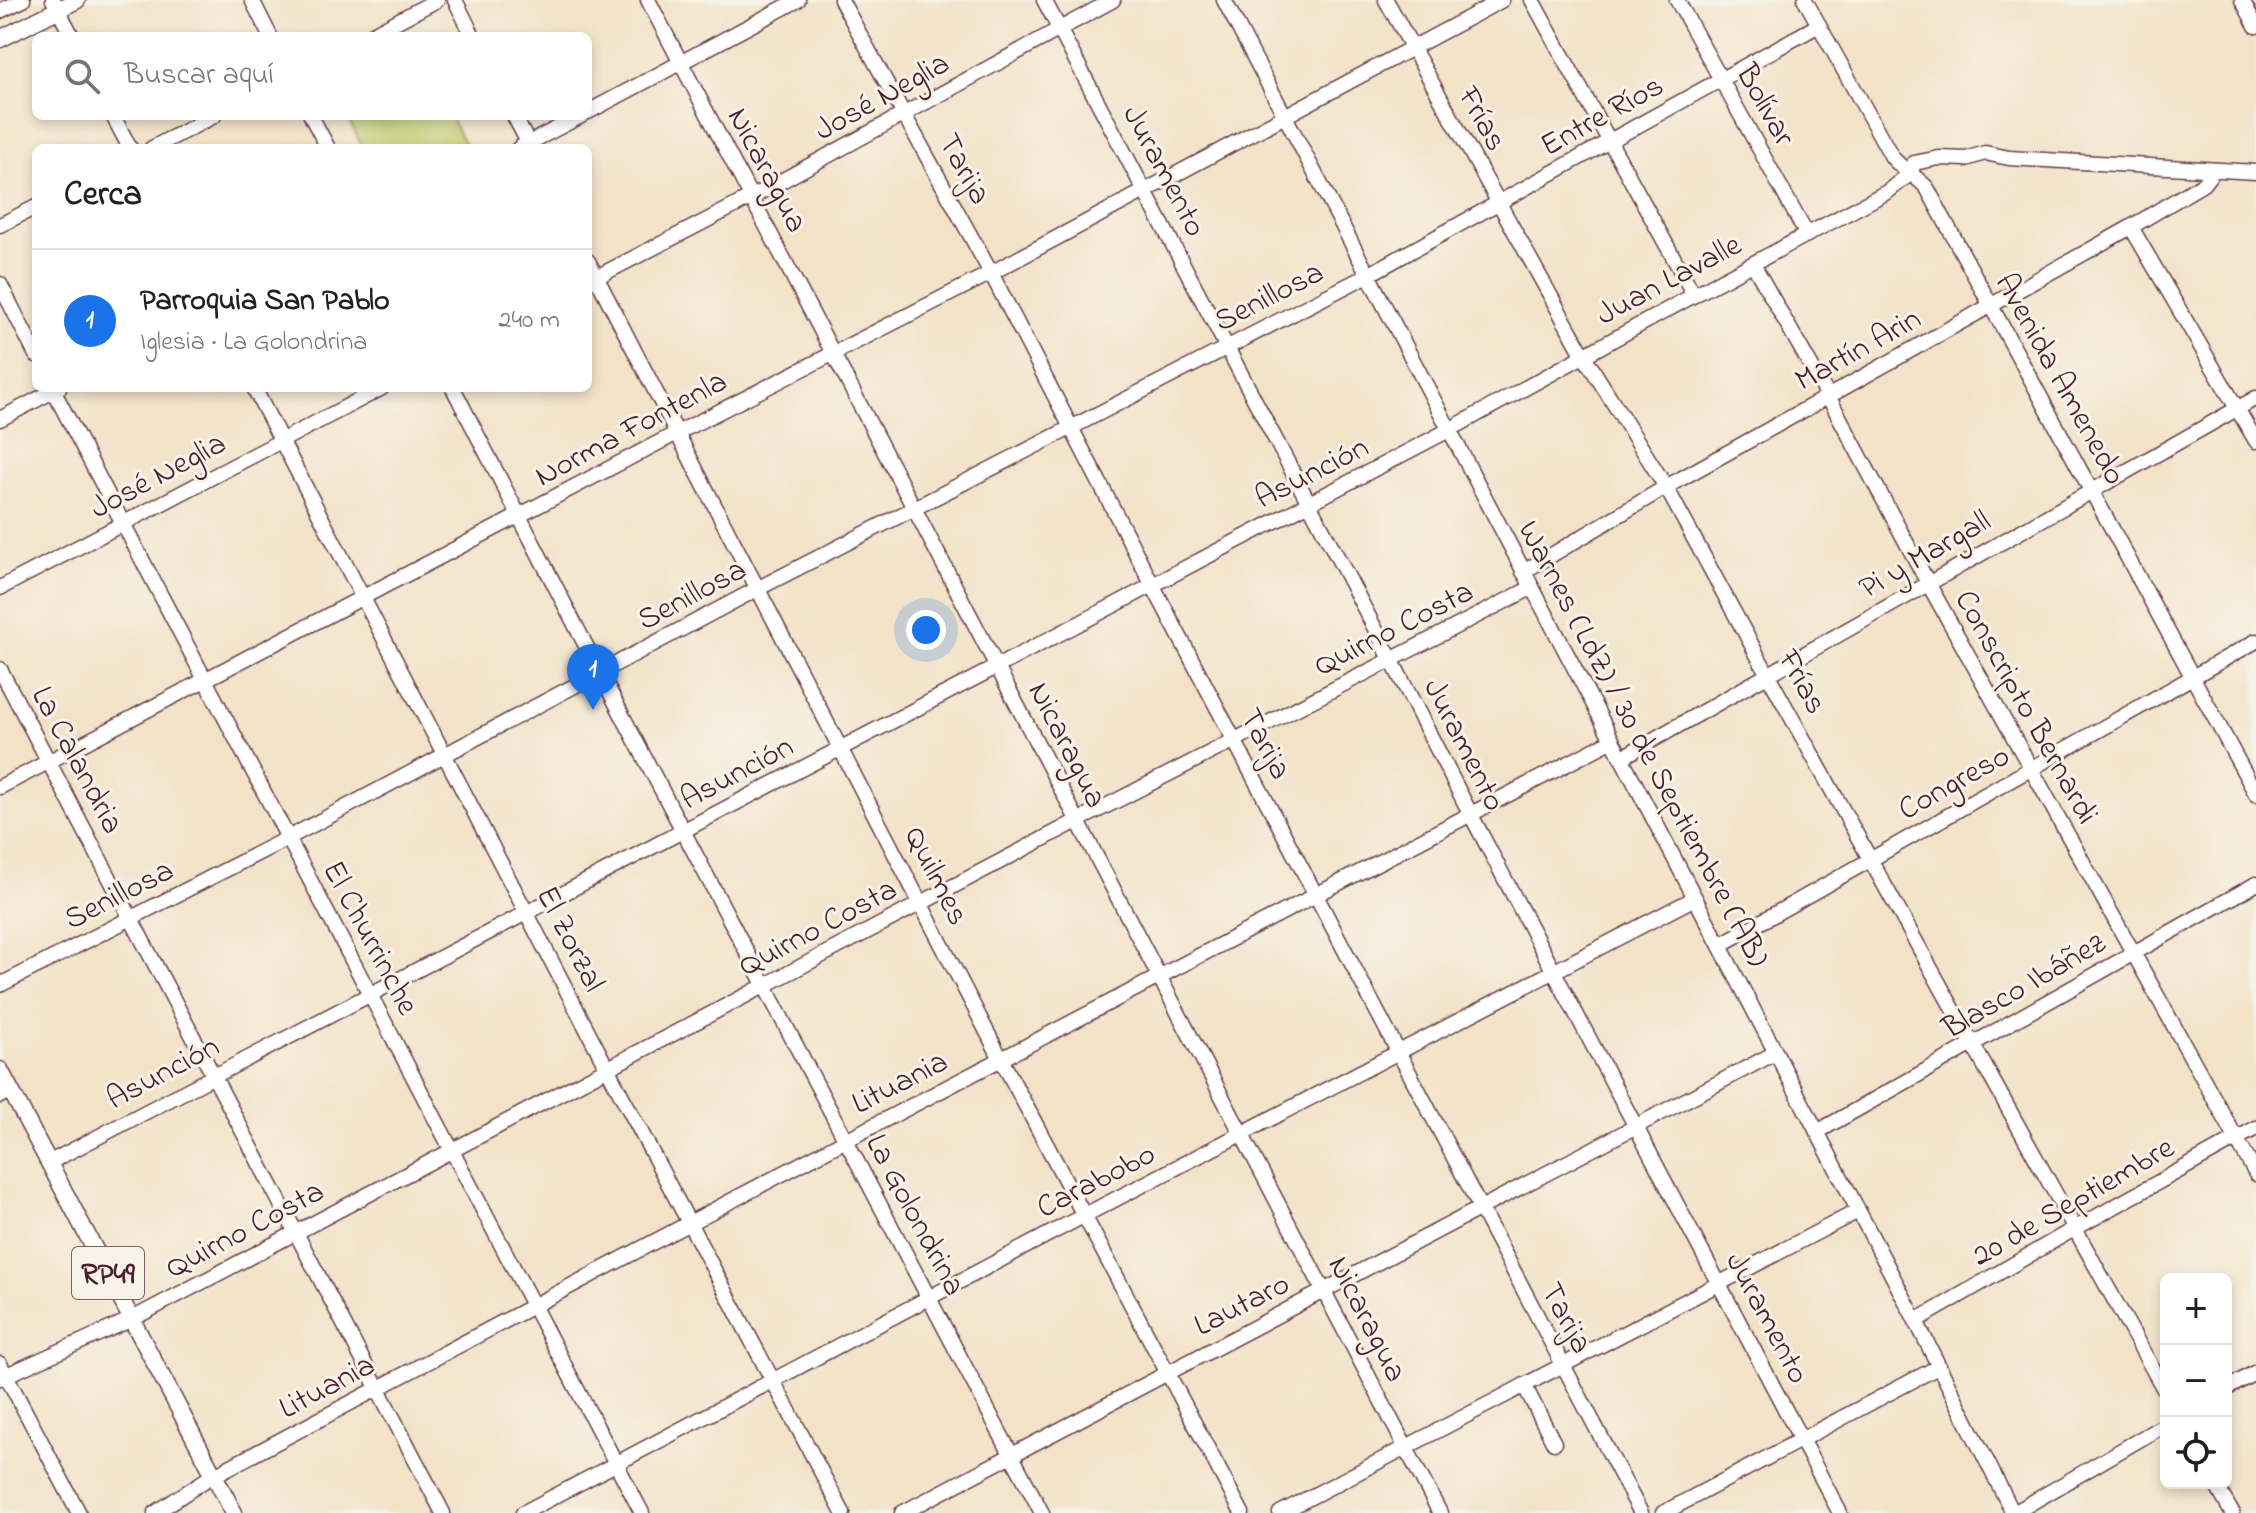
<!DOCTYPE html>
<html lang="es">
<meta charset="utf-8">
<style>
body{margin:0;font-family:"Indie Flower",sans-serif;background:#f2f2f2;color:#202124}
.controls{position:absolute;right:24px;bottom:24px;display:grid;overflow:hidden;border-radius:12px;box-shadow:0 4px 12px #0003}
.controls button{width:72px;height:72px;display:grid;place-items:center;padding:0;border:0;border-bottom:2px solid #e0e0e0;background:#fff;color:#202124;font:40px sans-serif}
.you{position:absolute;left:926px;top:630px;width:28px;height:28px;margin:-20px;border:6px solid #fff;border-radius:50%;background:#1a73e8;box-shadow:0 0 0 12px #1a73e833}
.badge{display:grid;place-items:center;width:52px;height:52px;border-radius:50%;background:#1a73e8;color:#fff;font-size:26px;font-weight:700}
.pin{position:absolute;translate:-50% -66px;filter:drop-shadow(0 2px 4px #0008)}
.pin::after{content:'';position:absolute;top:42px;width:28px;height:24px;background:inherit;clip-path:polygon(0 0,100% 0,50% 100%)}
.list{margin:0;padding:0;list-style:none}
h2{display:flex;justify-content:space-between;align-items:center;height:104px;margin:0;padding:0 32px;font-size:34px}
h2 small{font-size:26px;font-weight:400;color:#757577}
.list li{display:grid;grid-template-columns:52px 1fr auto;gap:24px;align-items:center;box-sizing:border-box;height:144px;padding:0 32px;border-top:2px solid #e0e0e0}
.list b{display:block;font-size:30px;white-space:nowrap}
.list p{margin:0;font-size:26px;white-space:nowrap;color:#757577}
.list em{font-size:26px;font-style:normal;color:#757577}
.icon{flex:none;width:44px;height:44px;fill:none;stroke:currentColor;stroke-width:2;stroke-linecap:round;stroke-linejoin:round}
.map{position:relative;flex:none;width:2256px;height:1513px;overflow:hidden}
.search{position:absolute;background:#fff;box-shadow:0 4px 12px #0003;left:32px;top:32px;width:560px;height:88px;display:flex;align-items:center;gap:20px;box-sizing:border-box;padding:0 28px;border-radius:12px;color:#757577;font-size:30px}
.panel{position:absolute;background:#fff;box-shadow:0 4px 12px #0003;left:32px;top:144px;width:560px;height:248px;border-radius:12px}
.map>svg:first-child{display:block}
</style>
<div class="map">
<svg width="2256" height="1513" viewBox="0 0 2256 1513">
<rect width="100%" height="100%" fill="#f7f3e8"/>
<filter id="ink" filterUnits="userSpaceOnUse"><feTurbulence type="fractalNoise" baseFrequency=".0125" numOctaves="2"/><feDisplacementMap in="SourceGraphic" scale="16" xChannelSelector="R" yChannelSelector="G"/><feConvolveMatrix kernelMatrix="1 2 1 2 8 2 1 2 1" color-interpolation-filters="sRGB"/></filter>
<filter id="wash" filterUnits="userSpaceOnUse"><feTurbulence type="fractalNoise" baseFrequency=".006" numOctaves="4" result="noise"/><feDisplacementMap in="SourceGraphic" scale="32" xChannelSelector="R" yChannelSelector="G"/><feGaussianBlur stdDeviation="1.8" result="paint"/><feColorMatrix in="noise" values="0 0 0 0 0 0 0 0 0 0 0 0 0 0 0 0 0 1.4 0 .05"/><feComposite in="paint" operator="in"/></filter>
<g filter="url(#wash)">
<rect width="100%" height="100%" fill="#f2e2c8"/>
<!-- pitch -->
<polygon fill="#c0cd6f" stroke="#85764d" stroke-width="2" points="347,116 450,116 466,147 363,148"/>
</g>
<g filter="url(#ink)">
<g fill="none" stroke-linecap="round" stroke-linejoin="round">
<defs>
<g id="minor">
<polyline points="53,0 72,36"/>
<polyline points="252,0 270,36"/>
<polyline points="455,0 473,36"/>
<polyline points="648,0 1440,1513"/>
<polyline points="841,0 991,273 1152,584 1641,1513"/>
<polyline points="1044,0 1391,659 1471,815 1840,1513"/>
<polyline points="1224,0 1695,898 1916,1321 2013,1513"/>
<polyline points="1386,0 1584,356 1666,487 1768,675 2166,1393"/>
<polyline points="1532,0 1694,295"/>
<polyline points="1677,0 1807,235"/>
<path d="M 1805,0 L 1892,157 C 1902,170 1917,176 1927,188 L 2256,794"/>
<polyline points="2242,0 2256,26"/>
<polyline points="0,11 23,0"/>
<polyline points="369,36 437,0"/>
<polyline points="588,112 798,0"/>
<polyline points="113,116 130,148"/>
<polyline points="311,116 328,148"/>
<polyline points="514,116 531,148"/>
<polyline points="152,148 214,116"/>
<polyline points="519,148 581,116"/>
<polyline points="0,225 36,207"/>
<polyline points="2131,227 2256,441"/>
<polyline points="588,261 1001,1059 1242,1513"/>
<polyline points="1753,264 1828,396 1928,583 2256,1174"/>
<polyline points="589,281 752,197 1113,0"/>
<polyline points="0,284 36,355"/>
<polyline points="52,388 642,1513"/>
<polyline points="254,388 607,1068 843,1513"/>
<polyline points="453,388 600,673 1042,1513"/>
<polyline points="0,419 59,388"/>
<polyline points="1523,572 1666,487 2131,227 2203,184 2214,170"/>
<polyline points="0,588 382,388"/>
<polyline points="0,669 443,1513"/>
<polyline points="1621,758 2256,398"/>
<polyline points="0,787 677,433 991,273 1502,0"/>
<polyline points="1720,945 2256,641"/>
<polyline points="0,985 288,838 757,589 1368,275 1819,25"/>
<polyline points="0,1096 11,1091"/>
<polyline points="1817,1132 2256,884"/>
<polyline points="50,1162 1449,430 1694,295 1887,192 1911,173 1914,163 1939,158 1966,159 1985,153 2009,158 2256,172"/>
<polyline points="1916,1321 2074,1229 2256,1128"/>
<polyline points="0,1364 79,1513"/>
<polyline points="0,1378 132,1319 1077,821 1531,588"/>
<polyline points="1524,1385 1554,1443"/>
<polyline points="2226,1389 2256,1372"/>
<polyline points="2215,1483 2232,1513"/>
<polyline points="155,1513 207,1479 846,1140 1611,741"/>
<polyline points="523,1513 1085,1215 1695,898"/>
<polyline points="902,1513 1775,1053"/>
<polyline points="1280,1513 1858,1211"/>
<polyline points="1663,1513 1938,1367"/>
<polyline points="2014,1513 2166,1424"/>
</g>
<g id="major">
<polyline points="0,39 77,0"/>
<polyline points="0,1070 234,1513"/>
</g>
</defs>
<!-- minor casing -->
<use href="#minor" stroke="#633c43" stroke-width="17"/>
<!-- major casing -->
<use href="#major" stroke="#633c43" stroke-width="19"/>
<!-- minor -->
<use href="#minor" stroke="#fff" stroke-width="14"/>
<!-- major -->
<use href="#major" stroke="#fff" stroke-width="16"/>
</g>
</g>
<g text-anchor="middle" stroke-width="6" stroke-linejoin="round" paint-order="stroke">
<!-- shield labels -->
<rect fill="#f7f3e8" stroke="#7e5f64" stroke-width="2" x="72" y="1247" width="72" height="52" rx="6"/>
<g font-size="30" font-weight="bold" fill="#4a1f2b">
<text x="108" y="1283">RP49</text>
</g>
<!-- street labels -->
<g font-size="32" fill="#4a1f2b" stroke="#f7f3e8">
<text transform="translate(881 95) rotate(-29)" y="11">José Neglia</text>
<text transform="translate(1767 104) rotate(61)" y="11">Bolívar</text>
<text transform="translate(1601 114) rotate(-29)" y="11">Entre Ríos</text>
<text transform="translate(1484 118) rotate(61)" y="11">Frías</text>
<text transform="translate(966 168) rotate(61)" y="11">Tarija</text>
<text transform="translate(769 169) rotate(62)" y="11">Nicaragua</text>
<text transform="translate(1166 170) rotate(62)" y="11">Juramento</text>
<text transform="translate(1668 278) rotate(-28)" y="11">Juan Lavalle</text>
<text transform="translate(1268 295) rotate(-27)" y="11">Senillosa</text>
<text transform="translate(1857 348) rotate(-29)" y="11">Martín Arin</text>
<text transform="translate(2062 378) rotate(61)" y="11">Avenida Amenedo</text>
<text transform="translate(630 427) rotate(-28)" y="11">Norma Fontenla</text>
<text transform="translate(1311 471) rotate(-27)" y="11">Asunción</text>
<text transform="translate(157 474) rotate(-28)" y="11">José Neglia</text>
<text transform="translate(1924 553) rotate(-30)" y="11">Pi y Margall</text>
<text transform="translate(691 593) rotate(-28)" y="11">Senillosa</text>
<text transform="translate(1393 627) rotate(-27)" y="11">Quirno Costa</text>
<text transform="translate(1804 681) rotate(61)" y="11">Frías</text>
<text transform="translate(2028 706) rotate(61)" y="11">Conscripto Bernardi</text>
<text transform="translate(1267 743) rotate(62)" y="11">Tarija</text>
<text transform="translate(1645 743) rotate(62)" y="11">Warnes (LdZ) / 30 de Septiembre (AB)</text>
<text transform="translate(1069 744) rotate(63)" y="11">Nicaragua</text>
<text transform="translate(1466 744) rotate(63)" y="11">Juramento</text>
<text transform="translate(79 759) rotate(62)" y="11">La Calandria</text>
<text transform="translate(736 771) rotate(-28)" y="11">Asunción</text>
<text transform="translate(1953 781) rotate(-29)" y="11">Congreso</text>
<text transform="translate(938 875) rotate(63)" y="11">Quilmes</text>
<text transform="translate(118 893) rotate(-27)" y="11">Senillosa</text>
<text transform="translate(817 926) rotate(-28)" y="11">Quirno Costa</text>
<text transform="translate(372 937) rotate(62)" y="11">El Churrinche</text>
<text transform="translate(572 938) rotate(63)" y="11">El Zorzal</text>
<text transform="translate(2023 984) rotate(-30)" y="11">Blasco Ibáñez</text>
<text transform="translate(162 1071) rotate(-28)" y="11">Asunción</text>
<text transform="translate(899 1081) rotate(-27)" y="11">Lituania</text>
<text transform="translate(1095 1179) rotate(-27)" y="11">Carabobo</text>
<text transform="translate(2072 1200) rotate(-30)" y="11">20 de Septiembre</text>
<text transform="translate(917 1214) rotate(62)" y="11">La Golondrina</text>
<text transform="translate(244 1228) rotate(-28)" y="11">Quirno Costa</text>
<text transform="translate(1241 1303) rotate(-27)" y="11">Lautaro</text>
<text transform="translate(1568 1317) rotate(62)" y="11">Tarija</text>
<text transform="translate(1769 1317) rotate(62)" y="11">Juramento</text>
<text transform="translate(1369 1318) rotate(63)" y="11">Nicaragua</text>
<text transform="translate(326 1385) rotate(-28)" y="11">Lituania</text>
</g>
</g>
</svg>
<div class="controls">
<button>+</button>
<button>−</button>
<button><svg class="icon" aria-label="locate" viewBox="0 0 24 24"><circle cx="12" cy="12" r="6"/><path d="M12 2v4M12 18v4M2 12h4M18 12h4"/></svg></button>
</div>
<div class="you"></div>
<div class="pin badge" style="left:593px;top:710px">1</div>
<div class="search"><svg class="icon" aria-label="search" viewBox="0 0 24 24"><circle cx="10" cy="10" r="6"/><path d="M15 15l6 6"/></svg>Buscar aquí</div>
<section class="panel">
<h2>Cerca<small></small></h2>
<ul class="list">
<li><span class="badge">1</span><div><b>Parroquia San Pablo</b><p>Iglesia · La Golondrina</p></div><em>240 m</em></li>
</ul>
</section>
</div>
